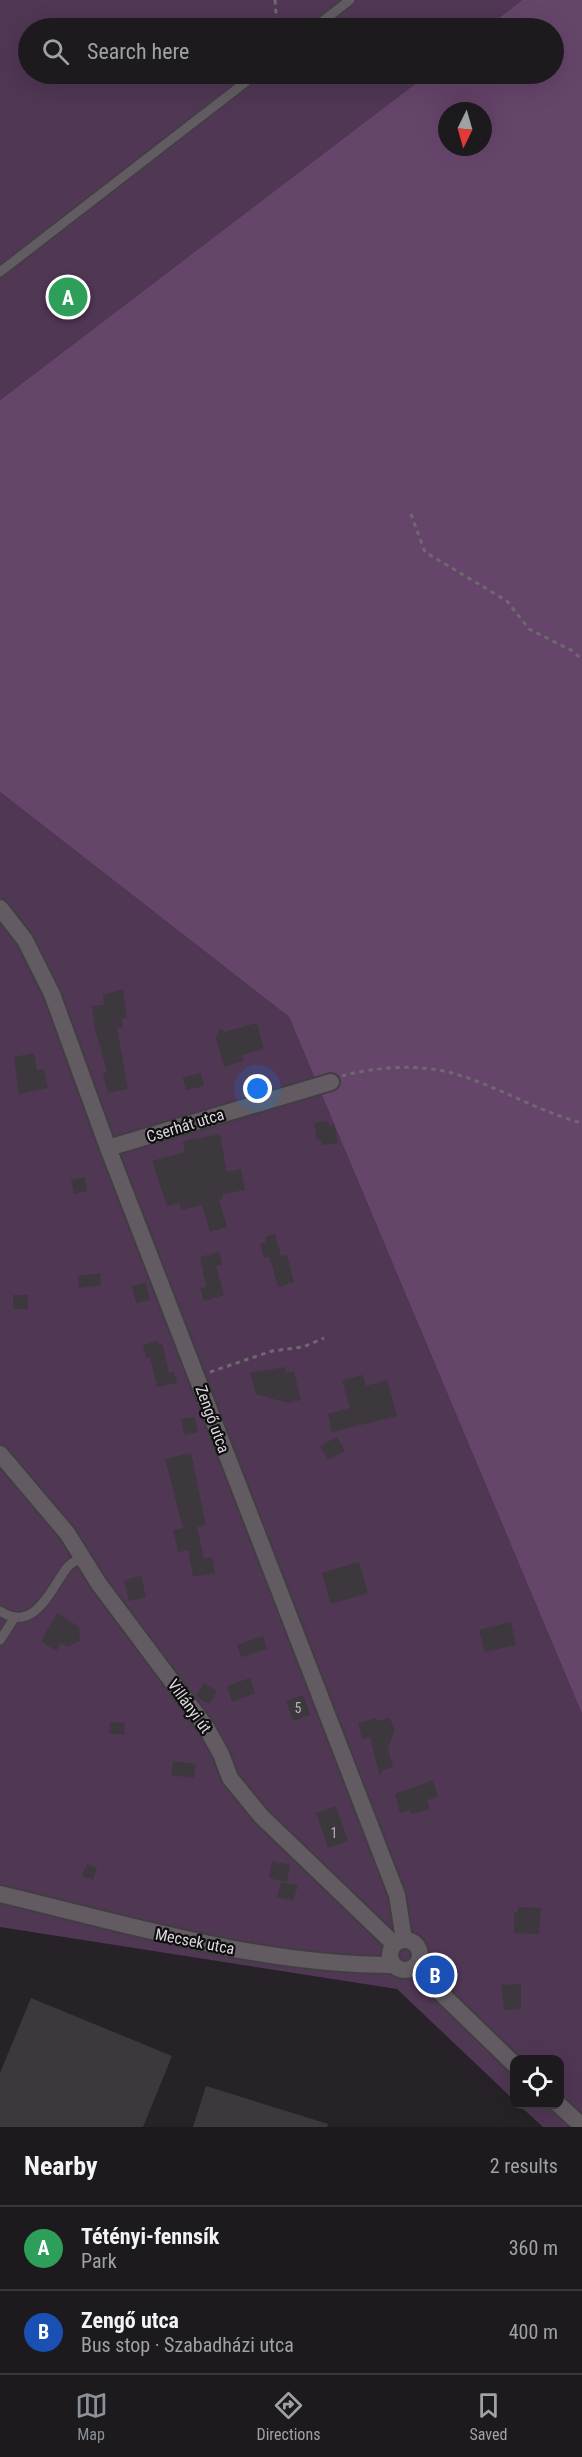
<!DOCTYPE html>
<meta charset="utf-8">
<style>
body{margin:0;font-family:"Roboto Condensed",sans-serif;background:#2a272b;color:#f1f3f6}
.controls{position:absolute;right:18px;bottom:18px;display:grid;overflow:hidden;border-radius:12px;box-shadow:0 6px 24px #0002}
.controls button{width:54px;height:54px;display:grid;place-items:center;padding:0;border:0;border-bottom:2px solid #3b383c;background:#1d1a1e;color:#f1f3f6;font:30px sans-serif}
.compass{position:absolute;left:438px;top:102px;width:54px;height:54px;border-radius:50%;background:#1d1a1e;box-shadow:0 6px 24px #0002;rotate:185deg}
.you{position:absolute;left:258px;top:1089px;width:21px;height:21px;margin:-15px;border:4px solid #fff;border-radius:50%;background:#1a73e8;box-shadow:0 0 0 9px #1a73e833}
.badge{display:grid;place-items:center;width:39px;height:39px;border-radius:50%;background:#8c9099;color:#fff;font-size:20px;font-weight:700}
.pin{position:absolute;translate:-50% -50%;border:3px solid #fff;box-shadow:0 2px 6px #0006}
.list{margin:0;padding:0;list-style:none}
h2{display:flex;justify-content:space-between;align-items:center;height:78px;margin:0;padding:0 24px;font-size:26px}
h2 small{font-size:20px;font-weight:400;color:#a0a1a4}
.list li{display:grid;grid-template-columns:39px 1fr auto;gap:18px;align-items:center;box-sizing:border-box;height:84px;padding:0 24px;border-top:2px solid #3b383c}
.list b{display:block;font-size:22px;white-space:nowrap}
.list p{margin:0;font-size:20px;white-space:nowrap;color:#a0a1a4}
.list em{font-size:20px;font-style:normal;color:#a0a1a4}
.icon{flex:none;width:33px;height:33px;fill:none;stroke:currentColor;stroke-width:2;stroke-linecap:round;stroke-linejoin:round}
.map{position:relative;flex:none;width:582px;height:2127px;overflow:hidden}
.search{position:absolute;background:#1d1a1e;box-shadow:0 6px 24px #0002;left:18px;right:18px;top:18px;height:66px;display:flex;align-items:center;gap:15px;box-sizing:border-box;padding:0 21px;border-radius:33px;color:#a0a1a4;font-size:22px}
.sheet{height:246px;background:#1d1a1e}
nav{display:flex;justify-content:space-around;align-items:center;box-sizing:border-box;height:84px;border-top:2px solid #3b383c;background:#1d1a1e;font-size:16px;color:#a0a1a4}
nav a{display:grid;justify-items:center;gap:3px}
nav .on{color:#8c9099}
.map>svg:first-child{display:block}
</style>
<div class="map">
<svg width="582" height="2127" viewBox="0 0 582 2127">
<rect width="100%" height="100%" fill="#272228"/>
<!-- green -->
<g fill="#503754">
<polygon points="0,0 522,0 486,28 28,28 28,74 428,74 0,400"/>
<polygon points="0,792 289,1017 582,1714 582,2127 543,2127 519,2105 560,2104 560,2060 514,2060 514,2100 397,1989 0,1927"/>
</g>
<!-- forest -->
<path fill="#66456b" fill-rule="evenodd" d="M 522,0 L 582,0 L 582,1714 L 289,1017 L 0,792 L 0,400 L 428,74 L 554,74 L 554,28 L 486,28 ZM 447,111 L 483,111 L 483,147 L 447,147 Z"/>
<!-- building -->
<g fill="#3d383d">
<polygon points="123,989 127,1018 122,1018 123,1028 117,1028 128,1089 108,1093 103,1073 107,1072 95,1029 92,1006 104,1005 103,995"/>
<polygon points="257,1023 264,1049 242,1055 243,1061 224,1067 216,1038 220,1029 225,1032"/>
<polygon points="34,1053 37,1070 44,1069 48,1088 19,1094 14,1057"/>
<polygon points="201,1073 204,1086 186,1090 183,1077"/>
<polygon points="328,1121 329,1125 334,1124 338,1143 322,1145 321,1140 317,1141 314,1123"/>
<polygon points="220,1134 227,1172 241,1169 245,1190 222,1194 223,1199 219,1200 227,1227 210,1232 202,1205 181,1210 179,1203 167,1206 152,1161 185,1152 183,1141"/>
<polygon points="85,1177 87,1191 74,1194 71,1180"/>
<polygon points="275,1234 281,1256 287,1255 294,1282 278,1287 272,1265 268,1257 264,1258 260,1244 266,1242 265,1237"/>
<polygon points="219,1252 222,1265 216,1266 224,1295 204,1301 200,1288 206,1287 200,1257"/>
<polygon points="100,1273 101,1285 79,1288 78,1276"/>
<polygon points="146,1283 150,1300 136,1303 132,1286"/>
<rect x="13" y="1295" width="15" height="14"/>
<polygon points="158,1341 158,1344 162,1343 169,1373 174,1372 177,1383 157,1387 150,1357 146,1358 143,1345"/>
<polygon points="285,1367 287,1373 294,1371 301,1400 288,1403 256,1394 250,1373"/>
<polygon points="363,1375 366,1386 387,1380 397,1416 332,1432 328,1414 350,1408 342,1380"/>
<polygon points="195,1417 198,1432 184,1435 181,1419"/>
<polygon points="337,1437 345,1451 328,1460 320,1446"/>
<polygon points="191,1453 206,1525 197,1527 204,1558 212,1557 215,1573 198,1576 193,1576 188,1550 178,1552 173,1530 183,1528 165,1459"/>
<polygon points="359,1562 368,1593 331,1604 322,1573"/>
<polygon points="141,1576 146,1597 129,1601 124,1580"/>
<polygon points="57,1613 79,1627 80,1641 67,1647 61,1643 56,1651 41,1641"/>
<polygon points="511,1622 516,1645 485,1652 479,1630"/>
<polygon points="263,1636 267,1649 241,1657 237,1645"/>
<polygon points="250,1678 255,1693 232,1702 227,1686"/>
<polygon points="204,1683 217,1691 209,1704 196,1696"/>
<polygon points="303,1695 310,1715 293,1721 286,1701"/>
<polygon points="376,1718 376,1721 389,1718 395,1728 388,1749 393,1767 382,1770 380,1777 370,1737 362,1739 358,1723"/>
<polygon points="110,1722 125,1723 124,1735 109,1733"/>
<polygon points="173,1761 196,1764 194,1778 171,1775"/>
<polygon points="433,1780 438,1797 427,1800 430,1809 411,1814 410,1810 400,1813 395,1794"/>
<polygon points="336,1806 348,1841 328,1848 316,1813"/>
<polygon points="272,1861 290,1865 287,1882 269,1878"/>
<polygon points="87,1864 97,1868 93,1880 82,1876"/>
<polygon points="281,1882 298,1885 293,1901 277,1897"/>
<polygon points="518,1907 541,1908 539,1934 514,1933 514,1912 518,1912"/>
<polygon points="521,1984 521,2009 504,2010 501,1985"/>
<polygon points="31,1998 172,2056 143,2127 0,2127 0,2073"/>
<polygon points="206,2086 328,2124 327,2127 193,2127"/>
</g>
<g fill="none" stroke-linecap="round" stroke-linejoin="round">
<defs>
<g id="service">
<polyline points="314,28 350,0"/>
<polyline points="0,272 256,74"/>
<path d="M 0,1611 C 34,1634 51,1589 66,1569 C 69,1564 76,1561 81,1557"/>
<polyline points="0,1640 15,1617"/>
</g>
<g id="minor">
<polyline points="0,908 25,940 52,994 108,1148 397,1895 404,1940"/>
<polyline points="108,1148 331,1082"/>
<polyline points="0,1454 67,1533 99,1584 206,1727 221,1754 230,1778 261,1816 394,1944"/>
<path d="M 0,1894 C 130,1925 259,1965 394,1965"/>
<circle cx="405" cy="1955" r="15"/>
<polyline points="414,1967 514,2064"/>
<polyline points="558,2104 582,2126"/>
</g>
</defs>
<!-- service casing -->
<use href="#service" stroke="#413d42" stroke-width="12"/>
<!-- minor casing -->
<use href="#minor" stroke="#413d42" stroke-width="20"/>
<!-- path -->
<g stroke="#6d696e" stroke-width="3" stroke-dasharray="4.5 4.5" stroke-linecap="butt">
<polyline points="275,0 277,28"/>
<polyline points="411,514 425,552 507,601 529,629 573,651 582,660"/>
<path d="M 342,1076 C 375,1067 415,1064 448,1072 C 495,1084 536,1111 582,1123"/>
<polyline points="210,1372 272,1351 303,1347 324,1338"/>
</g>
<!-- service -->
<use href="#service" stroke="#625c62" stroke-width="9"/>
<!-- minor -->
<use href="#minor" stroke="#625c62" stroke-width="16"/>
</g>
<g text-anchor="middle" stroke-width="4.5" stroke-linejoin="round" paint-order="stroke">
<!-- number labels -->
<g font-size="14" fill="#b4b1b5">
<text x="298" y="1713">5</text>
<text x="334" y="1838">1</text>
</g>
<!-- street labels -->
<g font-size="16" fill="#dcd9dd" stroke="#0f0d0f">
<text transform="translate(185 1125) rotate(-17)" y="6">Cserhát utca</text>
<text transform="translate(213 1419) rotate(70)" y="6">Zengő utca</text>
<text transform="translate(190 1706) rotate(54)" y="6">Villányi út</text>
<text transform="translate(195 1941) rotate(11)" y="6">Mecsek utca</text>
</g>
</g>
</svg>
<div class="controls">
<button><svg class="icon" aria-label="locate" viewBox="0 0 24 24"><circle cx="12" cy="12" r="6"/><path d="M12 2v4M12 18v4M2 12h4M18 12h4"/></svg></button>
</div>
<svg class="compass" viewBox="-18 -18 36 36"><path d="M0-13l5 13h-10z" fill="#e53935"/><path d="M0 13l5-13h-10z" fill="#a0a1a4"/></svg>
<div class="you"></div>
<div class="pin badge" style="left:68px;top:297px;background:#2e9e5b">A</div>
<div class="pin badge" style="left:435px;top:1975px;background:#1a4fb4">B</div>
<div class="search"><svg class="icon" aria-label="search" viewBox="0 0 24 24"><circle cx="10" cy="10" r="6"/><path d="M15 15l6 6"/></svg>Search here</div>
</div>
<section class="sheet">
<h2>Nearby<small>2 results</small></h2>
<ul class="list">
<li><span class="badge" style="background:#2e9e5b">A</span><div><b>Tétényi-fennsík</b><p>Park</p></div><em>360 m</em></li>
<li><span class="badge" style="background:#1a4fb4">B</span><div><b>Zengő utca</b><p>Bus stop · Szabadházi utca</p></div><em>400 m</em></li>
</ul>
</section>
<nav>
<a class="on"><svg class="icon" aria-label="map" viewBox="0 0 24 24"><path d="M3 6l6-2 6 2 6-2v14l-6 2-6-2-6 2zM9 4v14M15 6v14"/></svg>Map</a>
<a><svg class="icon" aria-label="directions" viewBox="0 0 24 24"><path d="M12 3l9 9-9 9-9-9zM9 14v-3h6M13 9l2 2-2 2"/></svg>Directions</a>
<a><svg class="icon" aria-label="saved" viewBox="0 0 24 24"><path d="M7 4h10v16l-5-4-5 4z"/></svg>Saved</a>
</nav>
